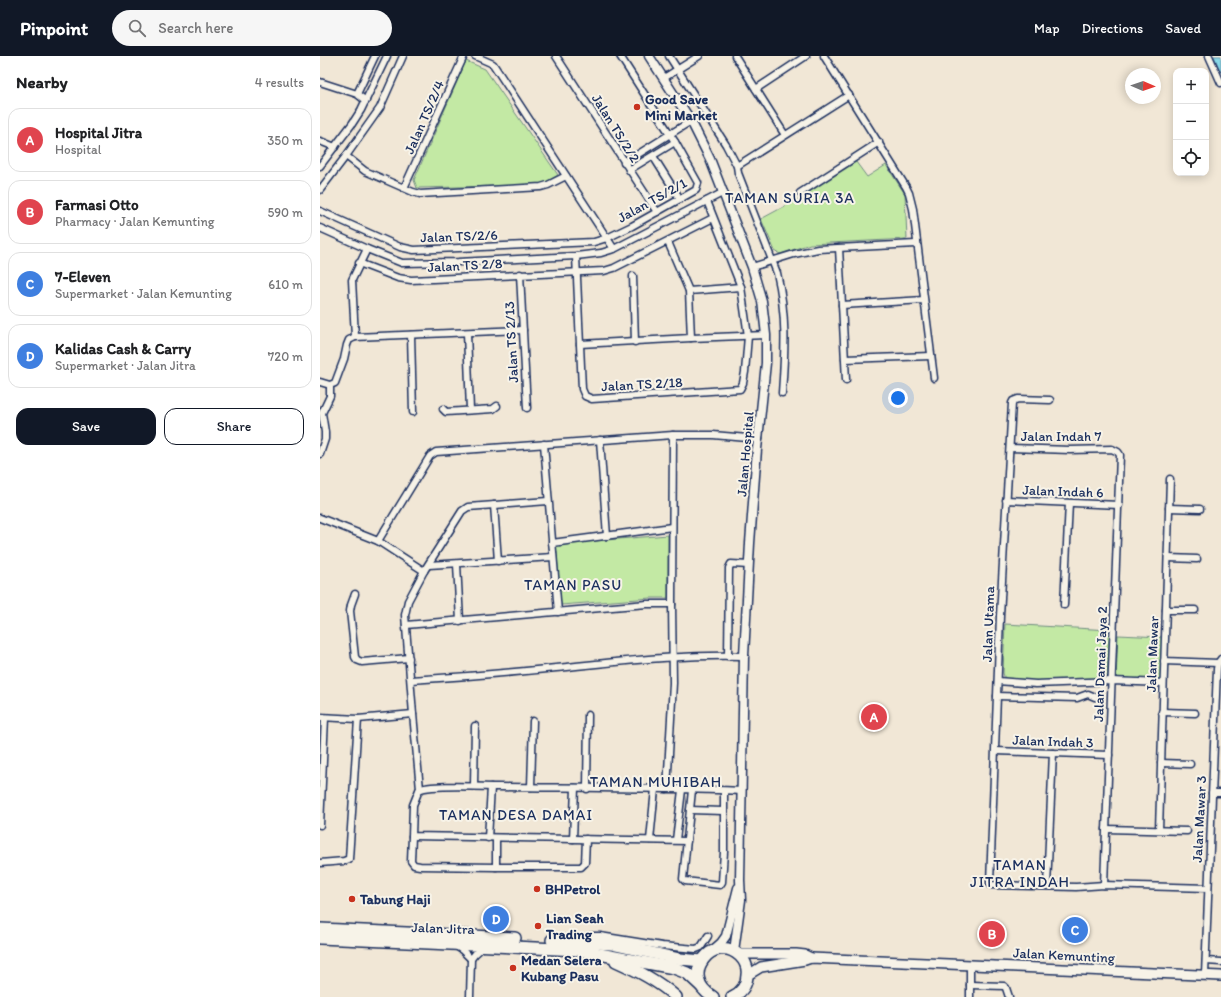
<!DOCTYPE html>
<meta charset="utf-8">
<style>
body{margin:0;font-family:Itim,sans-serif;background:#f6f6f6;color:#202124}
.controls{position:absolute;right:12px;top:12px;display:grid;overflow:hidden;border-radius:8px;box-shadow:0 2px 10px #0003}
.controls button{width:36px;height:36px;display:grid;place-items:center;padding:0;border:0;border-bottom:1px solid #e0e0e0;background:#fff;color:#202124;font:20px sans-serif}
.compass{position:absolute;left:805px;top:12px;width:36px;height:36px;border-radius:50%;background:#fff;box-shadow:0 2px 10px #0003;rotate:92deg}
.you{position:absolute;left:578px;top:342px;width:14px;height:14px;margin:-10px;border:3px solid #fff;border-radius:50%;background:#1a73e8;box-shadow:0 0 0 6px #1a73e833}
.badge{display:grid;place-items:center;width:26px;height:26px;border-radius:50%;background:#111827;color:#fff;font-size:13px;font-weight:700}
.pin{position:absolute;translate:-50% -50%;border:2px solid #fff;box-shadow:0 1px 4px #0006}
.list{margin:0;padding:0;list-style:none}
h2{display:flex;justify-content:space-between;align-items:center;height:52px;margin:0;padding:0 16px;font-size:17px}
h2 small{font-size:13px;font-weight:400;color:#757577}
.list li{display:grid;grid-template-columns:26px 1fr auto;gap:12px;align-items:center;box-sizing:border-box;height:64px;margin:0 8px 8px;padding:0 8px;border:1px solid #e0e0e0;border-radius:12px}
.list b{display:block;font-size:15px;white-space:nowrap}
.list p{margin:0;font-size:13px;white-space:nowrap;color:#757577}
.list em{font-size:13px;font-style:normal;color:#757577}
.actions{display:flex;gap:8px;padding:12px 16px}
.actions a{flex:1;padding:9px 0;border:1px solid #111827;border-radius:12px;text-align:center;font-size:14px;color:#111827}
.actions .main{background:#111827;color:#fff}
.icon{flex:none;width:22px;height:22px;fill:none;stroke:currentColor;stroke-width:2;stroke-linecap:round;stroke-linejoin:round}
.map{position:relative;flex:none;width:901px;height:941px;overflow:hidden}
header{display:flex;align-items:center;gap:24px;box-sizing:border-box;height:56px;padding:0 20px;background:#111827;color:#fff}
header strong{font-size:19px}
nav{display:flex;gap:22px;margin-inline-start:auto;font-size:14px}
.search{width:280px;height:36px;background:#f6f6f6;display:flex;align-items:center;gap:10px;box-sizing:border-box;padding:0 14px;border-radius:22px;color:#757577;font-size:15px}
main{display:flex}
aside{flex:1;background:#fff}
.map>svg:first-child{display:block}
</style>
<header>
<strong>Pinpoint</strong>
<div class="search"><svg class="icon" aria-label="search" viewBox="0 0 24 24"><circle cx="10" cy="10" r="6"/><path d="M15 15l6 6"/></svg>Search here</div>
<nav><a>Map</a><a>Directions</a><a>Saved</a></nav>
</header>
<main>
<aside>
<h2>Nearby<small>4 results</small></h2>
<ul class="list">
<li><span class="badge" style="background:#e0444e">A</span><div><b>Hospital Jitra</b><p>Hospital</p></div><em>350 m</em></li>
<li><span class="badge" style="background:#e0444e">B</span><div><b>Farmasi Otto</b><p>Pharmacy · Jalan Kemunting</p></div><em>590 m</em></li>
<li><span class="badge" style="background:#3f7fe0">C</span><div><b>7-Eleven</b><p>Supermarket · Jalan Kemunting</p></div><em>610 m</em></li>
<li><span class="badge" style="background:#3f7fe0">D</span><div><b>Kalidas Cash &amp; Carry</b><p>Supermarket · Jalan Jitra</p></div><em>720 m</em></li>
</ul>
<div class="actions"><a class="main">Save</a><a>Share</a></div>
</aside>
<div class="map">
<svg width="901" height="941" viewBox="0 0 901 941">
<rect width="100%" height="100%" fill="#f1e7d6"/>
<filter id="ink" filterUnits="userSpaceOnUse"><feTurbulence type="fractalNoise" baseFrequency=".025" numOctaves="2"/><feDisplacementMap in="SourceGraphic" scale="8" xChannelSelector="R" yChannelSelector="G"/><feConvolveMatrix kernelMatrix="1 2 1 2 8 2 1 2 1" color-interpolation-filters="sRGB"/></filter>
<g filter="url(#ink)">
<!-- green -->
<g fill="#c3e9a4" stroke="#6f8c81">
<polygon points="146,5 165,13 238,119 221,129 97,132 94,124"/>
<polygon points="536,106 547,121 566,109 585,138 587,183 490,188 460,198 455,195 441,163 480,142"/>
<polygon points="348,479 348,542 331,542 241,549 236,488"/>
<polygon points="685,568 790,574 787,621 728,627 685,624 683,617"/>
<polygon points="798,579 842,581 840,625 796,623"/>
</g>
<!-- water -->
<polygon fill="#88d8e6" stroke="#5c94b0" points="894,0 901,0 901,17"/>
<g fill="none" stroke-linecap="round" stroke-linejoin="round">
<defs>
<g id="street">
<polyline points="155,0 173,8 294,193"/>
<polyline points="236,0 337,156"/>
<path d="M 349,0 L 406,89 L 417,110 L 418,117 L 457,217 C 467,259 465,295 462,337"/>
<polyline points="415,0 465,79"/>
<polyline points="504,0 586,131 589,137 593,153 614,322"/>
<polyline points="889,0 901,27"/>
<polyline points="344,22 379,0"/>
<polyline points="0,26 37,38 46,45"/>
<polyline points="436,33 486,0"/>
<polyline points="37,38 55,0"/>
<polyline points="0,85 15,91"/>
<polyline points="26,100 45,115 93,136 100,138 221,131 228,129 246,120"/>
<polyline points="333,100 360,143"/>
<polyline points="304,107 371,65"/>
<polyline points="0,110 32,68 41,54 67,0"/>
<polyline points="417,110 529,39"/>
<polyline points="309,114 355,86"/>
<polyline points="84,132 144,0"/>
<polyline points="0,134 26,100 60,52 83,0"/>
<polyline points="480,137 559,86"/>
<polyline points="0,155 80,191 94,194 274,186 287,182 312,170 376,134 378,127 355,86 300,0"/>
<polyline points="0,172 47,193 82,207 138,206 256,200 281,197 294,193 404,136"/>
<polyline points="348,186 369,235 371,282"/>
<polyline points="519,192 526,324"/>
<polyline points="256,200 262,333 265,340 272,343 420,333 423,327 425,316 428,280 421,231 387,145"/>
<polyline points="39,207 78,222 91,224 284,215 294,212 393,162"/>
<polyline points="432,211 474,198 498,193 596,188"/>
<polyline points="200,218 207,352"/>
<polyline points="313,220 315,286"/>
<polyline points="369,235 421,231"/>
<polyline points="522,249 604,244"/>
<polyline points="147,277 150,354"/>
<polyline points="91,279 93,356"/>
<polyline points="35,281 203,274"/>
<polyline points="260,288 371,282 446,279"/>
<polyline points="525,303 611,300"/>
<polyline points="0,326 10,329 15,327 24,303 27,289 29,284 35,281 32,224 47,193"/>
<polyline points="730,344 698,343 693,345 692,347 680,560 670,827 671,829 756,831 784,829 888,832"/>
<polyline points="123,353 126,356 173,353 177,350"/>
<polyline points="280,384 287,480"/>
<polyline points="224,388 238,556"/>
<polyline points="690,392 750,394 792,393 798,396 800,399 784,829"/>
<polyline points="0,398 5,383 5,376 2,357 10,340 10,329"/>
<polyline points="686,444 799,449"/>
<polyline points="174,449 178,505"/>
<polyline points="849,452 880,453"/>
<polyline points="0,462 58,485 104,515"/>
<polyline points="58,485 110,400 116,396 353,379 393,379 439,383"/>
<polyline points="232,487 352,471"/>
<polyline points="848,502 877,503"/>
<polyline points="137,508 140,565"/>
<polyline points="109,509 233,501"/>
<polyline points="35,538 31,549 30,555 35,601 37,604 42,606 89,602"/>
<polyline points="744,549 749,447"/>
<polyline points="846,554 875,554"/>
<polyline points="86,569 327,548 352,548"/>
<polyline points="408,600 409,512 411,508 429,509"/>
<polyline points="844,605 898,607"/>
<path d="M 91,624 C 140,621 188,617 236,612 C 299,606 361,598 424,600"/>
<polyline points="678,625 716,628 792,625 843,627"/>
<polyline points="677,640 757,642 768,638 775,641"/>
<polyline points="842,656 875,657"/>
<polyline points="0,661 38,663 93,658"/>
<polyline points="676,695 789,699"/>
<polyline points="841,707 870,708"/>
<polyline points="154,730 155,670"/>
<polyline points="211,731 213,665"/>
<polyline points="100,733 93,658 85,559 88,545 104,515 142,455 148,451 228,445"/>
<polyline points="267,733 268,659"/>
<polyline points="347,733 353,627 352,548 353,379"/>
<polyline points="372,734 363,823 365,825 400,829 402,826 404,796 404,735"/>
<polyline points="892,737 901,737"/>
<polyline points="370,754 403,755"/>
<polyline points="0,769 5,662"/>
<polyline points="786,773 867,775"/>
<polyline points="839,774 850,423"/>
<polyline points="92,780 91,805 94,809 100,810 176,811 176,782"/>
<polyline points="168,782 171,731"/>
<polyline points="253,783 255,732"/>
<polyline points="330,784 335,733"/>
<polyline points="356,784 362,734"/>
<path d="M 367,785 L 92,780 L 93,749 L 99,734 C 109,728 162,731 177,731 C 259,732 341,732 422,735"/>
<polyline points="0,807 24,805 29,803 38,663"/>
<polyline points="176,811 261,811 265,807 266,783"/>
<polyline points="727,830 733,697"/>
<polyline points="262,883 271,880 280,880 342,890 376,893 381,891 388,880"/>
<polyline points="136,890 142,894 151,903"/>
<polyline points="886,905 901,906"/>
<polyline points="885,919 897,613 898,607 901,603"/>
<polyline points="650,929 684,930 686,932 689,941"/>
<polyline points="150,941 151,903 155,898 164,890"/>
<polyline points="650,941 650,909"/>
</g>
<g id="secondary">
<polyline points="329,0 371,65 390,103 432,211 442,245 446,279 446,307 437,393 430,487 424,600 420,824 421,844 414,895"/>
<polyline points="393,894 401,887 406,880 418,832"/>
</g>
<g id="primary">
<polyline points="417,898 476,898 485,899 491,902"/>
<polyline points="428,919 441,911 485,904 491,902 901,920"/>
</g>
<g id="highway">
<polyline points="0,873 195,882"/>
<polyline points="0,882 258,894 354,912 367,917 381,930"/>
<polyline points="232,884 291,888 360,903 382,905"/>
<path d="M 296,905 C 318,915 338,925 356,941"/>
<path d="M 393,941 C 357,920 394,875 420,900 C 425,905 428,912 427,919 C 427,929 421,937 412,941"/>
</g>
</defs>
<!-- street casing -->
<use href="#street" stroke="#1b2f5e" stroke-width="9"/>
<!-- secondary casing -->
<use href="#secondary" stroke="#1b2f5e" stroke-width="11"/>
<!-- primary casing -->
<use href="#primary" stroke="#1b2f5e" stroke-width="12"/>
<!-- highway casing -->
<use href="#highway" stroke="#1b2f5e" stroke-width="14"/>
<!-- street -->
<use href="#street" stroke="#f7f3e8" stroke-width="6"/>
<!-- secondary -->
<use href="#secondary" stroke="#f7f3e8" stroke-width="8"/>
<!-- primary -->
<use href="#primary" stroke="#f7f3e8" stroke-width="9"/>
<!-- highway -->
<use href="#highway" stroke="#f7f3e8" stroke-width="11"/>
</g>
</g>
<!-- markers -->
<g fill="#c8321e" stroke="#f7f3e8" stroke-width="1.5">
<circle cx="317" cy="51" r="4"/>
<circle cx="217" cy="833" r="4"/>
<circle cx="32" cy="843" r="4"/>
<circle cx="218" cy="870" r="4"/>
<circle cx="193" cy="912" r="4"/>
</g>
<g text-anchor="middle" stroke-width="4" stroke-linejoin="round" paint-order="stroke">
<!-- poi labels -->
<g font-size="14" font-weight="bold" fill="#1b2f5e" stroke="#f7f3e8" text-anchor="start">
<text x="325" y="48">Good Save<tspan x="325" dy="16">Mini Market</tspan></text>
<text x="225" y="838">BHPetrol</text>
<text x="40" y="848">Tabung Haji</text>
<text x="226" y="867">Lian Seah<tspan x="226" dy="16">Trading</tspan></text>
<text x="201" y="909">Medan Selera<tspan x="201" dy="16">Kubang Pasu</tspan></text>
</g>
<!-- street labels -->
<g font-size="14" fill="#1b2f5e" stroke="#f7f3e8">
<text transform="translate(104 61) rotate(-66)" y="5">Jalan TS/2/4</text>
<text transform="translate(296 72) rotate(58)" y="5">Jalan TS/2/2</text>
<text transform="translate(332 144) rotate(-29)" y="5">Jalan TS/2/1</text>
<text transform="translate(139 180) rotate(-2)" y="5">Jalan TS/2/6</text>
<text transform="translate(145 209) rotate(-3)" y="5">Jalan TS 2/8</text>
<text transform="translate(191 286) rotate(-93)" y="5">Jalan TS 2/13</text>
<text transform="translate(322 328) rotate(-3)" y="5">Jalan TS 2/18</text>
<text x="741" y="385">Jalan Indah 7</text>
<text transform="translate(425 398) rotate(-85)" y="5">Jalan Hospital</text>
<text transform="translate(743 435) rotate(2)" y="5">Jalan Indah 6</text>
<text transform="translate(668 568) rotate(-88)" y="5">Jalan Utama</text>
<text transform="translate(832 598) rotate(-88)" y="5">Jalan Mawar</text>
<text transform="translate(780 608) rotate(-88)" y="5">Jalan Damai Jaya 2</text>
<text transform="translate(733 685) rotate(2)" y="5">Jalan Indah 3</text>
<text transform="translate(879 763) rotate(-87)" y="5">Jalan Mawar 3</text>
<text transform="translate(123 872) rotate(2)" y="5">Jalan Jitra</text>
<text transform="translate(744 899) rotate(3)" y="5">Jalan Kemunting</text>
</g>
<!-- neighbourhood labels -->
<g font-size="15" letter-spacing="1" fill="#1b2f5e" stroke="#f7f3e8">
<text x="470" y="147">TAMAN SURIA 3A</text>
<text x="253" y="534">TAMAN PASU</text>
<text x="336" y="731">TAMAN MUHIBAH</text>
<text x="196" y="764">TAMAN DESA DAMAI</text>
<text x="700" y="814">TAMAN<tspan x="700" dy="17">JITRA INDAH</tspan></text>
</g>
</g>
</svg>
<div class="controls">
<button>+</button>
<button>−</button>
<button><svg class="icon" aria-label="locate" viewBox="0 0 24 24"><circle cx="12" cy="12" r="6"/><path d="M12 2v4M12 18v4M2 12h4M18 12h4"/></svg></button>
</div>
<svg class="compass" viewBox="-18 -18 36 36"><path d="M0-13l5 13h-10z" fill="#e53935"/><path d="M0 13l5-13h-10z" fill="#757577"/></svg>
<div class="you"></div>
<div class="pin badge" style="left:554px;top:661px;background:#e0444e">A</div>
<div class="pin badge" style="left:672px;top:878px;background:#e0444e">B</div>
<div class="pin badge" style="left:755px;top:874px;background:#3f7fe0">C</div>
<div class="pin badge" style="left:176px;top:863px;background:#3f7fe0">D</div>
</div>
</main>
